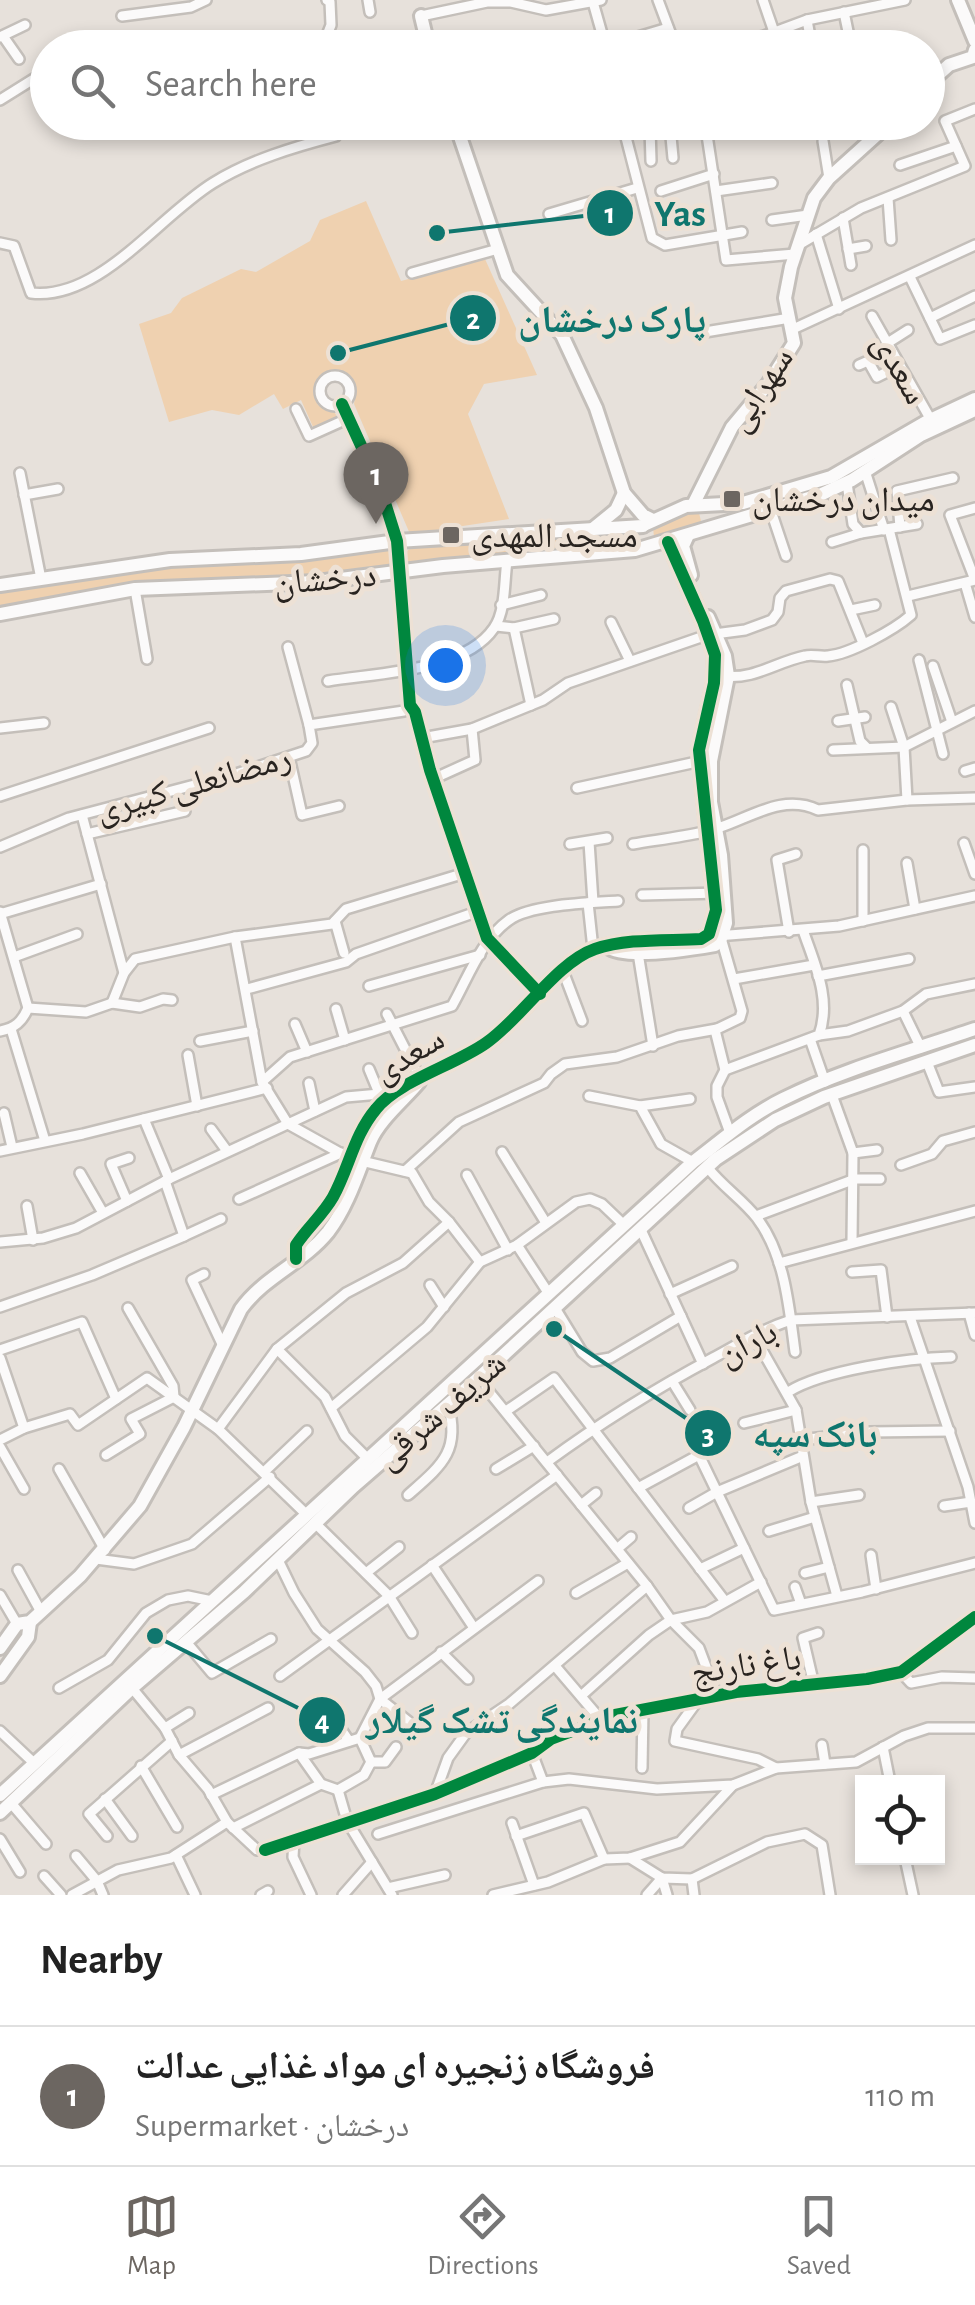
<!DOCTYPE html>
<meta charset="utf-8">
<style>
body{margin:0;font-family:"Alegreya Sans","Noto Naskh Arabic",sans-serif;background:#f2f2f2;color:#222}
.controls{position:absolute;right:30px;bottom:30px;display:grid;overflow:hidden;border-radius:0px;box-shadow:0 5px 15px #0003}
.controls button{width:90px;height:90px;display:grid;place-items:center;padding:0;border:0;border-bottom:2px solid #e0e0e0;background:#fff;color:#222;font:50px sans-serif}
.you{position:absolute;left:445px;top:665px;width:35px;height:35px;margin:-25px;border:8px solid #fff;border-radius:50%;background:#1a73e8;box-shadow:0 0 0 15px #1a73e833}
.badge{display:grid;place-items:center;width:65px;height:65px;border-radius:50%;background:#6c6661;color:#fff;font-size:32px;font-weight:700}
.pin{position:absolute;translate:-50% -82px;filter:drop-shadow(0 2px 5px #0008)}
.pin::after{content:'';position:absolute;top:52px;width:35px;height:30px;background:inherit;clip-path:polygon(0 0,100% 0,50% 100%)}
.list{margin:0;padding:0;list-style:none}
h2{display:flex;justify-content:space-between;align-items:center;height:130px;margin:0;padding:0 40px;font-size:42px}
h2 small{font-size:32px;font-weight:400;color:#767676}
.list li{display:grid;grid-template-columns:65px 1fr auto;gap:30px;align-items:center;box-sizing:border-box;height:140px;padding:0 40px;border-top:2px solid #e0e0e0}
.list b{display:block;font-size:38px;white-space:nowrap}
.list p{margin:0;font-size:32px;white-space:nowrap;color:#767676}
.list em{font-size:32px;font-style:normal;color:#767676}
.icon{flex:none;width:55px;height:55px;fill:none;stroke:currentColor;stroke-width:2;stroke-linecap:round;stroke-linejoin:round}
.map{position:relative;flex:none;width:975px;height:1895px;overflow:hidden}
.search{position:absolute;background:#fff;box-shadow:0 5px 15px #0003;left:30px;right:30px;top:30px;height:110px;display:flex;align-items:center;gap:25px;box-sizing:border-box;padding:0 35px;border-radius:55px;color:#767676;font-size:38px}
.sheet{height:270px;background:#fff}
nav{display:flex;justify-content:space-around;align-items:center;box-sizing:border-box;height:140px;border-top:2px solid #e0e0e0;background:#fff;font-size:28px;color:#767676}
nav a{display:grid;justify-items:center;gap:5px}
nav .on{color:#6c6661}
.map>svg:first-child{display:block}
</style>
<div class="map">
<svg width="975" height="1895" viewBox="0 0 975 1895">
<rect width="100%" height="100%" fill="#e7e1db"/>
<!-- green -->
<g fill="#efd1b0">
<polygon points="366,201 401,281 485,259 537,375 484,384 468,414 509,519 410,534 354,404 356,389 346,373 334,371 316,380 314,394 318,405 334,411 338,419 314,429 301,400 283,409 274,394 239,415 212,410 169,422 139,324 171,313 182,298 241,269 256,272 310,241 320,220"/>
<polygon points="692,510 699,513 701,521 697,526 654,538 653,526"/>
<polygon points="636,529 640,542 629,545 408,564 404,557 408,550 417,546"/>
<polygon points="388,549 393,552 393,564 388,568 305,578 144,581 0,607 0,590 149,567 327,558"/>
</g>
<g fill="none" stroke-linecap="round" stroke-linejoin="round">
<defs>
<g id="street">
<polyline points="368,0 370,12"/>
<polyline points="658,0 676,48"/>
<polyline points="763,0 774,32"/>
<polyline points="593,2 606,48"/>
<polyline points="844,12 851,46"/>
<polyline points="122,16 191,7 206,0"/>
<polyline points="421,16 487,2 511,2 546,10 601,0"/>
<polyline points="807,20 812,48"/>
<polyline points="3,36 19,59"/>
<polyline points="0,37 25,25"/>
<polyline points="496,38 499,48"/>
<polyline points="621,42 668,28"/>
<polyline points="322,48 331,25 330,2 327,0"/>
<polyline points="583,48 604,42"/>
<polyline points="714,48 764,36 807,20 905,0"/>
<polyline points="0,100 48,70"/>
<polyline points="622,122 652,238 665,245 742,232"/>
<polyline points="705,122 726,260 795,254"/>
<polyline points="872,122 876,137"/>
<polyline points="670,126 673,158"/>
<polyline points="650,128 651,161"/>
<polyline points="624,131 700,122"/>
<polyline points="707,135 756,122"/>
<polyline points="823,141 829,178"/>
<polyline points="900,165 956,146"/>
<polyline points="661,191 714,174"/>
<polyline points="716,191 772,183"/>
<polyline points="888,198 891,240"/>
<polyline points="549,214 637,188"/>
<polyline points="843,218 851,265"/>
<polyline points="772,220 808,215"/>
<polyline points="816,234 839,309"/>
<path d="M 0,243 L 14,246 L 31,293 C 99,301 158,217 213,183 C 250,160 294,147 336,136 L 339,131 L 336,122"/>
<polyline points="800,244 861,208 965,166 945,121 975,109"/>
<polyline points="848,249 866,246"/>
<polyline points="412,273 498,249"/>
<polyline points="910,277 940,339 975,325"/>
<polyline points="872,316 931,420"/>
<polyline points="930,318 975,296"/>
<polyline points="793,329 975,245"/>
<polyline points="705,332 790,318"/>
<polyline points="886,344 908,330"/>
<polyline points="859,365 868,361 877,377 899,366"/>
<circle cx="335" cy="391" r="15"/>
<polyline points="342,404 380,487 397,541 410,705 415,712 430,770 487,938 540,994"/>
<polyline points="296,409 309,436 349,418"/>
<polyline points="865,471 884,530"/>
<polyline points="20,473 41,579"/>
<polyline points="847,483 853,524 861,533 917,524"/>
<polyline points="24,495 58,489"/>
<polyline points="770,508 786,556"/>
<polyline points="900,527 897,491 953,478"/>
<polyline points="832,542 861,533"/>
<polyline points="965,583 975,617"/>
<polyline points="135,589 147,659"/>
<polyline points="908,596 975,580 950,515 975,508"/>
<polyline points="501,605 541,595"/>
<polyline points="851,610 875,605"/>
<polyline points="611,622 630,661"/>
<polyline points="496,626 514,628 554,619"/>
<polyline points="514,628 531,705"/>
<polyline points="288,647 309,725"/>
<polyline points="919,660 943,754"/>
<polyline points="933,666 952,722"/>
<path d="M 723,676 C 754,680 776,662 805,656 C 812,654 820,657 828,656 C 850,654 894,630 911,615 L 889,529"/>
<path d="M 328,681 C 376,673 464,672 494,628 C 506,611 504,581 507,561"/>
<polyline points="847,685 860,741 866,747"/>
<polyline points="891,707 904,747 907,800"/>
<polyline points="838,721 865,717"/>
<polyline points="0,728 44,723"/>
<polyline points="422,738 472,729 543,700 568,683 707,635 745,630 772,620 778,612 780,598 786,591 830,579 838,581 863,643"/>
<polyline points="833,750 904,747 975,711"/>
<polyline points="289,757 302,815 339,806"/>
<polyline points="965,771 975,768"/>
<polyline points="433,779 475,760 472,729"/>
<polyline points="577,788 701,761"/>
<polyline points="0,796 209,728"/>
<polyline points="82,815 124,973"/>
<polyline points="87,834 185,811"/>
<polyline points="589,842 593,902"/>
<polyline points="964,843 975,874"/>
<polyline points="570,844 607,838"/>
<path d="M 633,844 C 657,840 681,837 704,832 C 743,824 779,791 818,810 L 907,800 L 975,798"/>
<polyline points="0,847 69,818 236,774 306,751 312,743 309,725 404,711 410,705"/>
<polyline points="907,863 915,909"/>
<polyline points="642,895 719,893"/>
<polyline points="588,903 593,949"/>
<polyline points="0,912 28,1008"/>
<polyline points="0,914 101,884"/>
<polyline points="335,921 344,953"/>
<polyline points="863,921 863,850"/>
<polyline points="789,932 777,860 796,854"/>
<polyline points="717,936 839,926 975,896"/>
<polyline points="235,937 332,924 346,909 465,873"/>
<polyline points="721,938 742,1011 740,1018 715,1030 725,1070 717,1086 717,1097 730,1133"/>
<polyline points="638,953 653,1046"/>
<polyline points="14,957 77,934"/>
<polyline points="563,971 582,1021"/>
<polyline points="818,976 909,959"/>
<polyline points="734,979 814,965"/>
<polyline points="369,986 480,955"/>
<polyline points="247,989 346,962 356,954 479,911"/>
<polyline points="112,1003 124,973 135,959 235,937 262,1082 288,1124 349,1158 412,1173 429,1202 449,1222 480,1262"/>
<polyline points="336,1009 345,1040"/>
<polyline points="903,1011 921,1048"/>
<polyline points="387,1014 421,1080"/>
<polyline points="295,1024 307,1052"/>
<polyline points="11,1029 45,1141"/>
<path d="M 0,1031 C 15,1028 22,1022 28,1008 L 86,1012 L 112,1003 L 140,1007 L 163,999 L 172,1000"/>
<polyline points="819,1035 848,1031 903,1011 926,994 975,984"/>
<polyline points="810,1039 825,1082"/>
<polyline points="200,1041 253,1031"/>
<polyline points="188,1055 197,1106"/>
<polyline points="927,1062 939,1092 975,1087"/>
<polyline points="369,1069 379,1093"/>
<path d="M 725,1070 L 819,1035 C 832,999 814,963 803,930"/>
<path d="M 262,1082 L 290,1057 L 452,1006 C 468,978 481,940 509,920 C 532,904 590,903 618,901"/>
<polyline points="309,1083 315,1111"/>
<polyline points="832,1095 853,1153 852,1241"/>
<polyline points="589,1096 640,1106 661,1144 693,1162"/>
<polyline points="640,1106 690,1099"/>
<polyline points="4,1113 12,1147"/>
<polyline points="144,1119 169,1179"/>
<polyline points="211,1129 227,1151"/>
<polyline points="0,1151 83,1134 267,1088"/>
<polyline points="502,1152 546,1223"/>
<polyline points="853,1153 877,1150"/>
<polyline points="901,1165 932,1154 943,1141 975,1132"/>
<path d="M 708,1168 C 722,1186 743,1200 757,1218 C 785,1255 789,1307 795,1352"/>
<polyline points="405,1171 459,1122 544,1083 551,1074 565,1064 617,1057 678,1036 717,1029"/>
<polyline points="80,1173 103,1213"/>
<polyline points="467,1175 508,1250"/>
<polyline points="239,1199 341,1153"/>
<polyline points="127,1201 111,1164 129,1158"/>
<polyline points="27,1206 33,1240"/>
<polyline points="756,1216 855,1179 880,1179"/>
<polyline points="641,1230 703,1364"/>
<polyline points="184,1236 221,1219"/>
<polyline points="0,1242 43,1238 76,1228 169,1179 346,1097 391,1093"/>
<polyline points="517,1245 549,1294"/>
<polyline points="779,1263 975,1211"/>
<polyline points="852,1272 881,1270 887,1317"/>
<polyline points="204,1274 192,1280 223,1346"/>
<polyline points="430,1285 444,1307"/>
<polyline points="670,1294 732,1266"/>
<polyline points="0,1307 92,1275 184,1236 165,1181"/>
<polyline points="555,1308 582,1352 593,1361 610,1358 681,1316"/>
<polyline points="969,1313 975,1335"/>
<polyline points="910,1317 968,1487 975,1523"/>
<polyline points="754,1336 796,1410 811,1502 837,1596"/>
<polyline points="277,1349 325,1397 345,1436 368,1459"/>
<polyline points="0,1350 82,1322 116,1399"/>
<polyline points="0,1358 24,1428"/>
<polyline points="672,1381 690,1410"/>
<polyline points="486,1388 647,1586 671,1620 699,1648 717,1696"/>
<path d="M 788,1392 C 823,1370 909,1358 951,1357"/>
<polyline points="331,1408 427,1327 480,1262 517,1245 576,1202 590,1199 602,1204 624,1225"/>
<polyline points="506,1411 554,1378 724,1600"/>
<polyline points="744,1423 796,1410"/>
<polyline points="218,1429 277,1349 346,1293 403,1263 449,1222"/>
<polyline points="0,1440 24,1428 70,1414 78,1425 147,1378 218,1429 307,1515"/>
<polyline points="800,1440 869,1432 950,1431"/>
<polyline points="0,1447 24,1489"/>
<polyline points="106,1455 140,1434 131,1419 174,1397 173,1386 128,1308"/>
<path d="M 547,1462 C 600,1423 655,1389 713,1358 C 739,1344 763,1329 791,1320 L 975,1313"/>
<polyline points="59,1469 105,1550"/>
<polyline points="496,1469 534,1446"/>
<polyline points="265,1471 307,1431"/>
<polyline points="638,1488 699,1455 774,1610 862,1592 975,1563"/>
<path d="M 408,1495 C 442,1465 461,1451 448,1404"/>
<polyline points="811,1502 859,1495"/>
<polyline points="581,1505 596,1493"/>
<polyline points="944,1506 971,1502"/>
<polyline points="689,1508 717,1492 803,1456"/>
<polyline points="315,1523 389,1596 412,1633"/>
<polyline points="769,1531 815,1517"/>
<polyline points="617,1549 631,1537"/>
<polyline points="871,1555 876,1589"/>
<polyline points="96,1559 134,1564 192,1544 270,1477"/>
<polyline points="278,1560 294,1593 317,1629 365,1672 376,1686 380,1699 409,1722"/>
<polyline points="432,1565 474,1628"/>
<polyline points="700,1569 744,1548"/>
<polyline points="18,1570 41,1612"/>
<polyline points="366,1573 399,1547"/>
<polyline points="805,1573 829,1567"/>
<polyline points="795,1587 801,1604"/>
<polyline points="576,1593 628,1563"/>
<polyline points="0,1595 17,1624"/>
<polyline points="186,1642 212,1673 271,1639"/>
<polyline points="441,1652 468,1679"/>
<polyline points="555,1666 601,1720"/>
<polyline points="901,1672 911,1683 942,1677 975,1678"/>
<polyline points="280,1676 557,1475"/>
<polyline points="814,1685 803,1638 818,1633"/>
<polyline points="59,1688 108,1660 146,1613 168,1600 188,1596 212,1601"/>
<polyline points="132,1688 165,1728 179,1755 208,1789 227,1822 257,1850"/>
<polyline points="581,1696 649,1635 671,1620 707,1612 761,1582"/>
<polyline points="698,1700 677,1729 675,1741 758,1759 776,1768"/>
<polyline points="332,1716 349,1741"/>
<polyline points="165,1728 189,1713"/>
<polyline points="0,1731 34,1763"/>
<polyline points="822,1745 825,1764"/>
<polyline points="883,1747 890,1782"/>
<polyline points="299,1753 321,1784 338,1790"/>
<polyline points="532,1753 543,1782"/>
<polyline points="179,1755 268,1708"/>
<polyline points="371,1762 385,1762 396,1747"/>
<polyline points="141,1766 177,1827"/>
<polyline points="642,1768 643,1710"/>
<polyline points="338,1790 364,1775 371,1762 360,1738 380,1699 538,1581"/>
<polyline points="338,1790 347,1821 392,1895"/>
<polyline points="435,1794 448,1758 466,1733 509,1704 647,1586"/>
<polyline points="211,1795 299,1753 309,1754 360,1738"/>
<polyline points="105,1799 132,1836"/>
<polyline points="11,1803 46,1844"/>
<polyline points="512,1823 534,1885"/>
<polyline points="233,1828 321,1784"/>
<polyline points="378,1834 543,1782 569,1779 657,1789 733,1785 776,1768 856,1762 904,1736 928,1728 975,1728"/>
<polyline points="107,1836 89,1814 172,1741"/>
<polyline points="516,1836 584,1813 604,1859"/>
<polyline points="0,1839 20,1872"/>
<polyline points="294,1840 293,1857 311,1895"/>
<polyline points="265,1850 435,1794 532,1753 551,1739 615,1715 736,1692 867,1679 901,1672 975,1617"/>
<polyline points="176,1855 195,1895"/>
<polyline points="76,1856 97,1881 103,1895"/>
<polyline points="630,1858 662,1878 692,1879 767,1842 805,1834 822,1845 830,1895"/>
<polyline points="905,1858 913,1895"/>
<polyline points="44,1876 61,1895"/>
<polyline points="662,1878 667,1895"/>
<polyline points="692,1879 694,1895"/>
<polyline points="388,1888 445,1875"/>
<polyline points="72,1895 118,1870 171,1858 227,1822"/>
<polyline points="261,1895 268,1891"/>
<polyline points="343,1895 372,1862"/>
<polyline points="493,1895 548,1882 604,1859 630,1858 680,1842 733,1785"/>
<polyline points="647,1895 662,1878"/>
</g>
<g id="secondary">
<polyline points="958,0 975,41"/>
<polyline points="421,16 427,41 433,48"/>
<polyline points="928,84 949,65 973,57 975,50"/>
<polyline points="455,122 507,275 562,335 596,408 624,493 643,515 651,519"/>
<polyline points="693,505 732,427 768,384 794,343 785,298 791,267 814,198 829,178 891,122"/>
<polyline points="646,524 686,506 743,503 831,477 926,422 975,399"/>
<polyline points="594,528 616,510 624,493"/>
<polyline points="688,535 683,546 691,575"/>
<polyline points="0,585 170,560 301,554 397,541 643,526"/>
<polyline points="0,614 135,589 317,582 443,566 635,550 822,494 852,480 921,435 975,410"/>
<path d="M 608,947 C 625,960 692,949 715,945 L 721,938 L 726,923 L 721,855 L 711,802 L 711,761 L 728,676 L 725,656 L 708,617"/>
<path d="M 296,1259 L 296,1245 C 307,1228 322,1216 333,1197 C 349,1168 354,1135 376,1109 C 398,1081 455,1065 486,1043 C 521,1019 557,962 595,949 C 628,938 666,941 701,939 L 709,934 L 716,910 L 699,750 L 714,683 L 715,655 L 703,621 L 668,542"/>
<path d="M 0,1648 L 17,1624 L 30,1622 L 80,1576 L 140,1506 L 184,1427 L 241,1309 C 265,1276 303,1263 328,1232 C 348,1206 358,1172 370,1142 C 379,1120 404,1100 419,1082"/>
<polyline points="0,1676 28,1637 30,1622"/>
<path d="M 0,1795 L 693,1162 C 722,1140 750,1115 783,1099 C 843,1069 911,1051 975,1029"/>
<polyline points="0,1813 132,1688 244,1592 353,1487 483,1374 716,1159 775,1120 824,1097 975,1045"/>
</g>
</defs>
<!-- street casing -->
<use href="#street" stroke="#c4bfba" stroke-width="14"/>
<!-- secondary casing -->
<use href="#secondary" stroke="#c4bfba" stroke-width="18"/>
<!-- street -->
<use href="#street" stroke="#fbfafa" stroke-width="9"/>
<!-- secondary -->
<use href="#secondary" stroke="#fbfafa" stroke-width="12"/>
<defs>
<g id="cycleway">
<polyline points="342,404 380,487 397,541 410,705 415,712 430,770 487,938 540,994"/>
<path d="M 296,1259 L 296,1245 C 307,1228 322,1216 333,1197 C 349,1168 354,1135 376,1109 C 398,1081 455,1065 486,1043 C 521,1019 557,962 595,949 C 628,938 666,941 701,939 L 709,934 L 716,910 L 699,750 L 714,683 L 715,655 L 703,621 L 668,542"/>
<polyline points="265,1850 435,1794 532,1753 551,1739 615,1715 736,1692 867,1679 901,1672 975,1617"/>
</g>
</defs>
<!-- cycleway casing -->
<use href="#cycleway" stroke="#ede1d5" stroke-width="19"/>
<!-- cycleway -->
<use href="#cycleway" stroke="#00873e" stroke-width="12"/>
</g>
<!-- markers -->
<g fill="#6c6661" stroke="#ede1d5" stroke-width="4">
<rect x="722" y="489" width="20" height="20" rx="5"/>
<rect x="441" y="525" width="20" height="20" rx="5"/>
</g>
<g text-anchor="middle" stroke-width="10" stroke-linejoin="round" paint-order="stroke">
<!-- street labels -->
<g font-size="35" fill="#292420" stroke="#ede1d5">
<text transform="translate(901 368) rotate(60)" y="12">سعدی</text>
<text transform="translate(759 389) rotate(-57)" y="12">سهرابی</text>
<text transform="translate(325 578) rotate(-5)" y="12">درخشان</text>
<text transform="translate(193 783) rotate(-16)" y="12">رمضانعلی کبیری</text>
<text transform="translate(408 1054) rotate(-31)" y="12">سعدی</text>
<text transform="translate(747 1342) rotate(-27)" y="12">باران</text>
<text transform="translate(440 1410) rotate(-41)" y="12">شریف شرقی</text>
<text transform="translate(746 1664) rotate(-8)" y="12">باغ نارنج</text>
</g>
<!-- poi labels -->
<g font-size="35" fill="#292420" stroke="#ede1d5" text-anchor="start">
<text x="752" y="511">میدان درخشان</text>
<text x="471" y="547">مسجد المهدی</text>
</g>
</g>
<!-- callouts -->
<path fill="none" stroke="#0f766e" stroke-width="4" d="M437 233L610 213M338 353L473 318M554 1329L708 1433M155 1636L322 1720"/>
<g fill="#0f766e" stroke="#ede1d5" stroke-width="4">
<circle cx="437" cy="233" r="10"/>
<circle cx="338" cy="353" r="10"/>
<circle cx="554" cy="1329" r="10"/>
<circle cx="155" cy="1636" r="10"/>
<circle cx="610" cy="213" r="25"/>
<circle cx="473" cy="318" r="25"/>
<circle cx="708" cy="1433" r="25"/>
<circle cx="322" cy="1720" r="25"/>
</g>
<g font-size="30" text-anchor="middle" font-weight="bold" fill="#fff">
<text x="610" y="223">1</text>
<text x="473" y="329">2</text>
<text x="708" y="1444">3</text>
<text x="322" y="1731">4</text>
</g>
<g font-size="38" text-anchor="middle" font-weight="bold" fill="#0f766e" stroke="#ede1d5" stroke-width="10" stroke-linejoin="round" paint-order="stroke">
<text x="680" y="226">Yas</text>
<text x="612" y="332">پارک درخشان</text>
<text x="815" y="1447">بانک سپه</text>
<text x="502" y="1733">نمایندگی تشک گیلار</text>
</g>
</svg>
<div class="controls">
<button><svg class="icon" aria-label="locate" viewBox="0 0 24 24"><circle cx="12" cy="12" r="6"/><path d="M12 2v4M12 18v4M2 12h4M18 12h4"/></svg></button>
</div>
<div class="you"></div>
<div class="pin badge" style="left:376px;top:524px">1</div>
<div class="search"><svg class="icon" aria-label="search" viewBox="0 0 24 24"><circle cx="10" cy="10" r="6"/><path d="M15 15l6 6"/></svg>Search here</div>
</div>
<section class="sheet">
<h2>Nearby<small></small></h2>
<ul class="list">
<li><span class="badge">1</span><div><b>فروشگاه زنجیره ای مواد غذایی عدالت</b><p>Supermarket · درخشان</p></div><em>110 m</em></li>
</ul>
</section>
<nav>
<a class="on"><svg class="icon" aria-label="map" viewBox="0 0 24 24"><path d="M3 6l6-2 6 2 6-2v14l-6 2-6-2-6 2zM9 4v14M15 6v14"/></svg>Map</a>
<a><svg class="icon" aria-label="directions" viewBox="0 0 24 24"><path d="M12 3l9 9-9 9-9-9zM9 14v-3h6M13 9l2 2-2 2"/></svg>Directions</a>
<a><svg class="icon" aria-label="saved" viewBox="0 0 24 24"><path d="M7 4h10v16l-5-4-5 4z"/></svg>Saved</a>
</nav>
